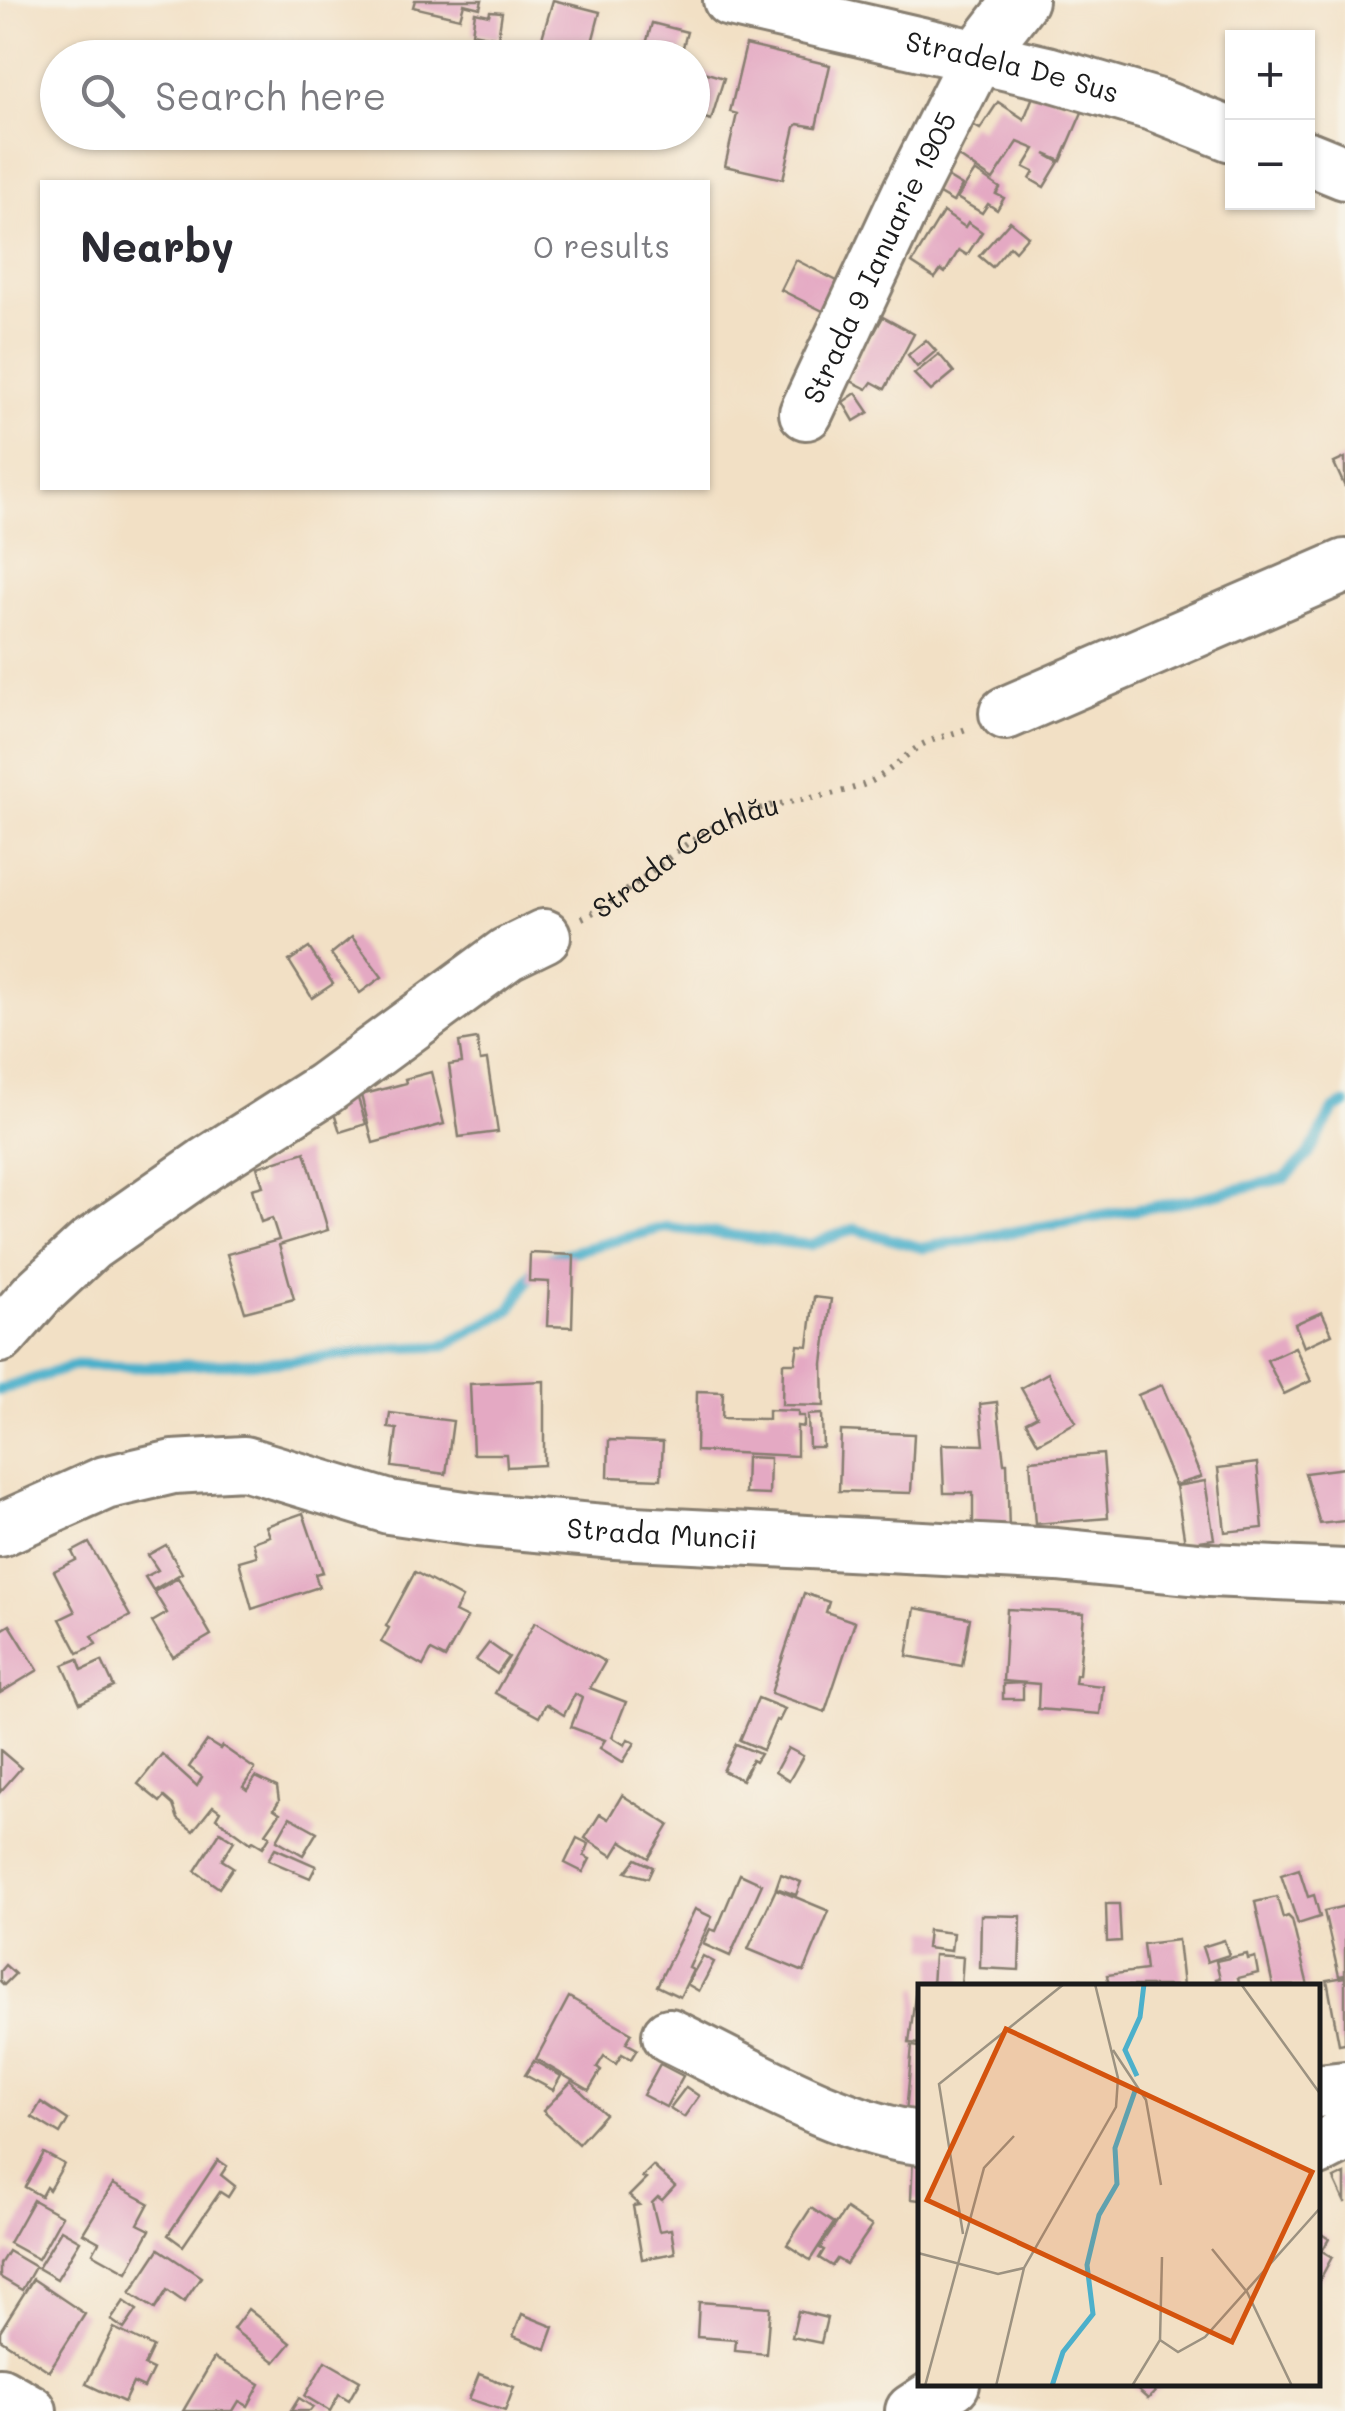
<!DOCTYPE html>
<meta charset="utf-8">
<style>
body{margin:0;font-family:Mali,sans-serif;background:#f7f7f7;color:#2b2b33}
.controls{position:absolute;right:30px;top:30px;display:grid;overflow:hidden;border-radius:0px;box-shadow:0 2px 8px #0004}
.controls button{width:90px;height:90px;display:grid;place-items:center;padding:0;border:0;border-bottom:2px solid #e1e1e2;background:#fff;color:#2b2b33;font:50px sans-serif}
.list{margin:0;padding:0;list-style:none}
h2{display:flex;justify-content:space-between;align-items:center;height:130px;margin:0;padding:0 40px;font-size:42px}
h2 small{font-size:32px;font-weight:400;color:#7c7c81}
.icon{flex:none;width:55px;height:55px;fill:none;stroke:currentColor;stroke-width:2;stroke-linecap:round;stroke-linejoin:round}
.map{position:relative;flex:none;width:1345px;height:2411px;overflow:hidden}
.search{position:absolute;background:#fff;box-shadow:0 2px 8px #0004;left:40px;top:40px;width:670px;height:110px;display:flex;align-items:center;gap:25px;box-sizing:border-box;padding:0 35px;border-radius:55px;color:#7c7c81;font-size:38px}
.panel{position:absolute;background:#fff;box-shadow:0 2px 8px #0004;left:40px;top:180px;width:670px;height:310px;border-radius:0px}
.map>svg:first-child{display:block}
</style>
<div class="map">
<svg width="1345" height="2411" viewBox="0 0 1345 2411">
<rect width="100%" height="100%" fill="#f7f3e8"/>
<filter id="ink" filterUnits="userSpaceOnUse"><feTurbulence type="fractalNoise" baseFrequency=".01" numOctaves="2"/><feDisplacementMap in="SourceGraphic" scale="20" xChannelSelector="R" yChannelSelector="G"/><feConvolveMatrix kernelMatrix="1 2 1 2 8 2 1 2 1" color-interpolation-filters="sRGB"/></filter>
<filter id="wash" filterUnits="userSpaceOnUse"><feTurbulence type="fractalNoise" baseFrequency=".0048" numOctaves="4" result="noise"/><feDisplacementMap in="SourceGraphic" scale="40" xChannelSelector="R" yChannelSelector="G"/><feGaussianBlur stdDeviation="2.25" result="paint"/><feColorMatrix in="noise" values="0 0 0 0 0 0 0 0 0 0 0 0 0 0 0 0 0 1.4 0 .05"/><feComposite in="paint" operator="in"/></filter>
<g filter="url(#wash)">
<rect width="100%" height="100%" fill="#f2e0c5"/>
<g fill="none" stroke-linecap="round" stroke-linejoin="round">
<!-- stream -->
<g stroke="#4cb0cb" stroke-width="11">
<polyline points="549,1258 666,1227 809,1245 854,1229 923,1248 1191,1200 1285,1178 1309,1154 1334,1109 1345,1104"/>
<polyline points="0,1390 76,1365 133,1367 293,1361 398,1348 444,1346 510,1310 535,1269"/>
</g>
</g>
<g id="blocks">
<!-- building -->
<g fill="#e4a9c3">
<polygon points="415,0 482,0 480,8 464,4 460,18 413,7"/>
<polygon points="553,0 600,12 588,58 540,45"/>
<polygon points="490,11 502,12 498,38 472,33 475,12 489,15"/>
<polygon points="652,23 687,32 680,58 642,58"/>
<polygon points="746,45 830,65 816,127 798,124 795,127 783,179 725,166 737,114 730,112"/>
<polygon points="697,70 724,78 711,120 692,114 692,84"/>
<polygon points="1036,89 1083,110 1061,161 1045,154 1059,162 1044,187 1030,179 1034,172 1024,167 1035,149 1018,142 993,180 952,152 971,124 980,129 998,102 1024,119"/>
<polygon points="975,171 1000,188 996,194 1004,198 997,210 988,204 982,213 957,198"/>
<polygon points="944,175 962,186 953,202 934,191"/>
<polygon points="943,212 965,227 968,222 982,232 967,255 959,250 945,273 941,270 935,278 912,263"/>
<polygon points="1010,221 1028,236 1015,251 1010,246 992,267 979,256"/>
<polygon points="796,260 839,282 825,312 781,290"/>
<polygon points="883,317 914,334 885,389 872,382 867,389 851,381 852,373"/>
<polygon points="926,340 936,351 917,367 908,355"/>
<polygon points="939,354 954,372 931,391 914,374"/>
<polygon points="856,393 869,412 854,421 843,402"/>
<polygon points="1345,458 1345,487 1334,463"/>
<polygon points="352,937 382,977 360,993 331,954"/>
<polygon points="309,948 333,984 312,998 289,961"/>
<polygon points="477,1039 480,1061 487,1060 498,1132 459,1137 449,1065 462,1063 459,1042"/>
<polygon points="431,1072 444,1124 373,1143 361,1095 406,1083 405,1079"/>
<polygon points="356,1092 366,1124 340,1132 330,1101"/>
<polygon points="305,1152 328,1230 279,1245 294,1299 245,1312 227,1254 279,1240 272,1218 261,1222 252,1189 263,1186 257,1167"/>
<polygon points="530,1253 574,1255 572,1327 547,1326 549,1282 529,1281"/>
<polygon points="814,1297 831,1299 823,1364 824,1406 782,1405 783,1363 795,1363 798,1345 808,1346"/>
<polygon points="1322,1312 1332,1334 1304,1347 1295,1324"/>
<polygon points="1295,1347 1311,1381 1284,1394 1267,1360"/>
<polygon points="1048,1373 1076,1422 1038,1443 1026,1422 1037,1416 1021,1388"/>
<polygon points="544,1381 544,1465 507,1467 506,1454 473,1454 470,1384"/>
<polygon points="1162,1385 1201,1477 1175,1485 1138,1395"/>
<polygon points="697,1391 723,1392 722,1418 768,1419 768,1410 798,1411 798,1416 804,1416 804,1427 797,1426 797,1456 696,1451"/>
<polygon points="997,1402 1004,1463 1007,1463 1009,1531 973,1532 973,1493 944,1493 942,1444 984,1445 980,1404"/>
<polygon points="390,1413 453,1421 446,1474 392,1467 397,1429 388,1428"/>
<polygon points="822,1414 823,1447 809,1447 808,1415"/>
<polygon points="841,1431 914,1434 911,1493 839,1491"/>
<polygon points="609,1440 663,1442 661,1479 608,1477"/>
<polygon points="1103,1454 1108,1518 1035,1524 1030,1460"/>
<polygon points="746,1457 770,1458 769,1495 745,1494"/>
<polygon points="1257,1463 1263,1528 1225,1532 1218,1468"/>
<polygon points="1345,1468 1345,1521 1320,1524 1305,1473"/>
<polygon points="1205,1481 1214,1539 1185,1543 1176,1486"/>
<polygon points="303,1513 323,1572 315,1574 319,1587 252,1609 239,1561 257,1556 253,1542 270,1536 266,1526"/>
<polygon points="89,1543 130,1616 92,1636 96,1644 78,1653 60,1619 75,1612 54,1571 76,1560 72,1552"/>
<polygon points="166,1545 182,1573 153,1590 145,1577 158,1570 148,1555"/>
<polygon points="415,1572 462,1598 455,1612 467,1618 445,1658 431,1651 423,1666 381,1642 389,1628 386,1626"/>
<polygon points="178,1578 211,1635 173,1657 152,1622 167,1613 154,1592"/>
<polygon points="804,1593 829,1602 826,1612 855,1622 825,1712 771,1693"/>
<polygon points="915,1608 970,1618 962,1666 907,1656"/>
<polygon points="1007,1609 1084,1613 1079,1675 1076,1675 1075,1683 1103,1686 1100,1714 1038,1709 1039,1684 1003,1681"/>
<polygon points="535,1622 605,1662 590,1688 626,1702 612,1737 625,1745 628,1739 635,1743 623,1762 600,1748 605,1740 571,1727 582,1698 575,1694 564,1715 546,1704 539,1717 495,1693"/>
<polygon points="10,1625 38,1670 0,1693 0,1631"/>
<polygon points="489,1643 509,1657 497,1674 476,1660"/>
<polygon points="78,1659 82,1670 102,1661 114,1687 80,1703 63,1665"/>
<polygon points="1023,1683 1023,1699 1003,1699 1003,1684"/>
<polygon points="758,1698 785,1709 779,1721 776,1720 763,1750 740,1740"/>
<polygon points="207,1741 220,1749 222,1746 255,1769 243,1787 247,1790 256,1777 277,1787 279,1801 274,1809 280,1813 266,1833 270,1836 263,1847 253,1841 251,1843 216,1818 220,1811 213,1806 193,1831 178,1819 173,1805 164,1797 160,1802 138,1784 162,1754 197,1786 202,1777 189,1767"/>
<polygon points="736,1744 760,1754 755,1762 752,1760 742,1780 723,1771"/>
<polygon points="788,1748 803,1756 789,1781 775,1772"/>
<polygon points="0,1750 21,1768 0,1792"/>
<polygon points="622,1795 669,1825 649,1858 622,1841 613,1856 585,1838 600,1814 608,1819"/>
<polygon points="290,1817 317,1832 303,1855 277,1840"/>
<polygon points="220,1832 234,1841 222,1860 233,1867 219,1888 195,1871"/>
<polygon points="577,1838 589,1844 584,1856 590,1859 583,1872 565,1863"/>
<polygon points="275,1848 316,1866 310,1878 268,1860"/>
<polygon points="636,1859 653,1867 648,1878 626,1872"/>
<polygon points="1299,1869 1308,1897 1314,1895 1320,1917 1298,1924 1281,1875"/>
<polygon points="740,1874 762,1884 730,1956 703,1944 710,1929 716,1931"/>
<polygon points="781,1874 801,1882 796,1895 776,1888"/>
<polygon points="776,1889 829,1911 804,1972 748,1949"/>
<polygon points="1277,1897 1283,1918 1288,1916 1292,1920 1308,1986 1273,1986 1255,1902"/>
<polygon points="1106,1904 1119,1904 1121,1941 1107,1942"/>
<polygon points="1345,1906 1345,1975 1339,1976 1324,1911"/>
<polygon points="695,1909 712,1917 689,1968 693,1970 680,1997 657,1986"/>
<polygon points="981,1915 1021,1916 1019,1970 980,1968"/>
<polygon points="928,1930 953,1933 951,1951 926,1948"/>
<polygon points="1178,1940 1183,1986 1109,1986 1107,1975 1146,1970 1143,1944"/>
<polygon points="1224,1940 1229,1955 1207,1962 1202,1947"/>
<polygon points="1247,1954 1248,1959 1255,1957 1258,1973 1238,1978 1240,1986 1218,1986 1216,1979 1220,1978 1216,1961"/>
<polygon points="934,1955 963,1957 961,1986 932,1986"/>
<polygon points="703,1956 714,1962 699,1991 687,1984"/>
<polygon points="5,1965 15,1974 4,1985 0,1981 0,1971"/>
<polygon points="1345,1977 1345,2043 1339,2044 1327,1980"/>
<polygon points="916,1988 920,1988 920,2044 909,2043"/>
<polygon points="569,1997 632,2033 626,2043 637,2049 631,2059 622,2054 616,2064 604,2056 597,2067 601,2070 589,2090 536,2059"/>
<polygon points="912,2046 920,2047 920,2125 905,2125"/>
<polygon points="534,2061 561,2076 553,2090 525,2075"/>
<polygon points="660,2064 683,2076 666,2107 643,2095"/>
<polygon points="571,2082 605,2114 578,2144 543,2111"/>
<polygon points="686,2087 699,2096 684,2117 670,2108"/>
<polygon points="41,2102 68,2120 60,2134 32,2117"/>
<polygon points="44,2153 64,2164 49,2190 46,2187 41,2196 25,2187"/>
<polygon points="913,2157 920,2157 920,2200 911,2199"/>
<polygon points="218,2160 227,2166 221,2175 235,2186 228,2197 220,2192 183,2246 168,2235"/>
<polygon points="653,2166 675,2186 662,2200 658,2197 652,2203 659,2231 671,2229 675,2253 642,2259 633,2206 639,2205 629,2196 646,2179 642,2177"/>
<polygon points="1345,2174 1345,2203 1334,2179"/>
<polygon points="113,2184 149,2203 138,2224 150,2230 127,2272 93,2253 99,2242 83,2233"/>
<polygon points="33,2200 62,2216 38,2259 9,2243"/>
<polygon points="811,2208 834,2223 810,2260 787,2245"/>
<polygon points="846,2209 872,2226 846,2264 837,2259 832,2266 819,2258 824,2250 820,2248"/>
<polygon points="61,2230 80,2241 57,2279 38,2268"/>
<polygon points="1318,2232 1329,2239 1322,2251 1332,2257 1318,2283"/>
<polygon points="159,2249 201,2277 184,2302 167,2290 155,2309 130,2293"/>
<polygon points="8,2251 35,2267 22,2290 0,2277 0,2264"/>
<polygon points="33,2279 85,2314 49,2371 0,2339 0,2331"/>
<polygon points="124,2301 137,2310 124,2329 111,2320"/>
<polygon points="699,2302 770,2307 766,2354 735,2351 736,2340 697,2337"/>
<polygon points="248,2309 291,2343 275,2362 233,2329"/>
<polygon points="798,2311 827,2318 821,2343 792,2337"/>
<polygon points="522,2314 554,2327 546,2349 513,2336"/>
<polygon points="114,2328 153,2347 144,2366 153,2370 144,2388 133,2383 124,2402 86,2384"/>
<polygon points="214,2358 260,2384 248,2406 239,2401 233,2411 183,2411"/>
<polygon points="325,2361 360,2381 349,2400 339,2394 330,2411 305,2396"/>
<polygon points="479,2374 514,2387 505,2411 469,2399"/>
<polygon points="1131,2384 1163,2384 1148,2399"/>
<polygon points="299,2398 313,2407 310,2411 291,2411"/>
</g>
</g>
</g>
<g filter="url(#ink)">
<use href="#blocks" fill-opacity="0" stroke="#877e70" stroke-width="2.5"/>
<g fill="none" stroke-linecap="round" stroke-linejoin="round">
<defs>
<g id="minor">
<path id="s2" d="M 730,0 L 1047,73 L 1156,105 L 1232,135"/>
<polyline points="1308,158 1345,173"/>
<path id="s3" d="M 806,413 L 910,190 L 977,57 L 1021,0"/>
<polyline points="1006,713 1345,566"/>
<polyline points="0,1336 37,1294 90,1245 206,1164 324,1089 507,954 544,936"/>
<path id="s4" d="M 0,1530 L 105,1483 L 173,1467 L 244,1463 L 389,1507 L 478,1520 L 615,1532 L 1057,1555 L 1209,1570 L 1345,1576"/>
<path d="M 669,2035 C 740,2069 843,2130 920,2138"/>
<polyline points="1318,2091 1345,2088"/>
<polyline points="1318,2149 1345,2135"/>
<polyline points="0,2394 30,2411"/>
<polyline points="912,2411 953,2384"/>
</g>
</defs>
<!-- minor casing -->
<use href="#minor" stroke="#877e70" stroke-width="58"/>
<!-- path -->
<path stroke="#877e70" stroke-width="6" stroke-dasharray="2.5 8" stroke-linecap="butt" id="s1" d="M 582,918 C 633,894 670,849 721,823 C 767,799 821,802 868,783 C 886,775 902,758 918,747 C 932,738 952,735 968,728"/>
<!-- minor -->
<use href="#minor" stroke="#fff" stroke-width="52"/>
</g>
</g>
<g text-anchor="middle" stroke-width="9" stroke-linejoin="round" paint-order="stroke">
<!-- street labels -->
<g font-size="28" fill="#1c1c1c" stroke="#f7f3e8">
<text dy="10" stroke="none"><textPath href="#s2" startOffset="290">Stradela De Sus</textPath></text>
<text dy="10" stroke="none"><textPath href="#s3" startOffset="172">Strada 9 Ianuarie 1905</textPath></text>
<text dy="10" stroke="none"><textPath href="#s1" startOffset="122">Strada Ceahlău</textPath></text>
<text dy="10" stroke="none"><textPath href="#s4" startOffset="682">Strada Muncii</textPath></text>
</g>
</g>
<!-- overview -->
<g transform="translate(918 1984)">
<rect width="402" height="402" fill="#f2e0c5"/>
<path fill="none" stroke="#4cb0cb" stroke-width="5" d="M 219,92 L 207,66 L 222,33 L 226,0M 134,402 L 145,368 L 175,330 L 169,281 L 181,231 L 199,200 L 197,164 L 217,107"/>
<path fill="none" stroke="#9c9281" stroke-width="2.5" d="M 323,0 L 403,111M 195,66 L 228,116 L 243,201M 45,250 L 21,100 L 146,0M 294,265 L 329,308 L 374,402M 0,269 L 80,290 L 106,284M 242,356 L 260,368 L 287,353 L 403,223M 7,402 L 66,184 L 96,152M 78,402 L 106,284 L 198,123 L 200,94 L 177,0M 214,402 L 242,356 L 244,273"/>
<path fill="#d4530e" fill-opacity="0.15" stroke="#d4530e" stroke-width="5" d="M 88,45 L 394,188 L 314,358 L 9,216 Z"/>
<rect width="402" height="402" fill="none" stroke="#1c1c1c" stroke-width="5"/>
</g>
</svg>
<div class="controls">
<button>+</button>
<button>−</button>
</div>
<div class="search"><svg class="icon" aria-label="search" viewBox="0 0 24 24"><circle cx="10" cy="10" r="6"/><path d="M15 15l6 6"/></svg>Search here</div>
<section class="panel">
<h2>Nearby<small>0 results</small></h2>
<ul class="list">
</ul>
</section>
</div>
